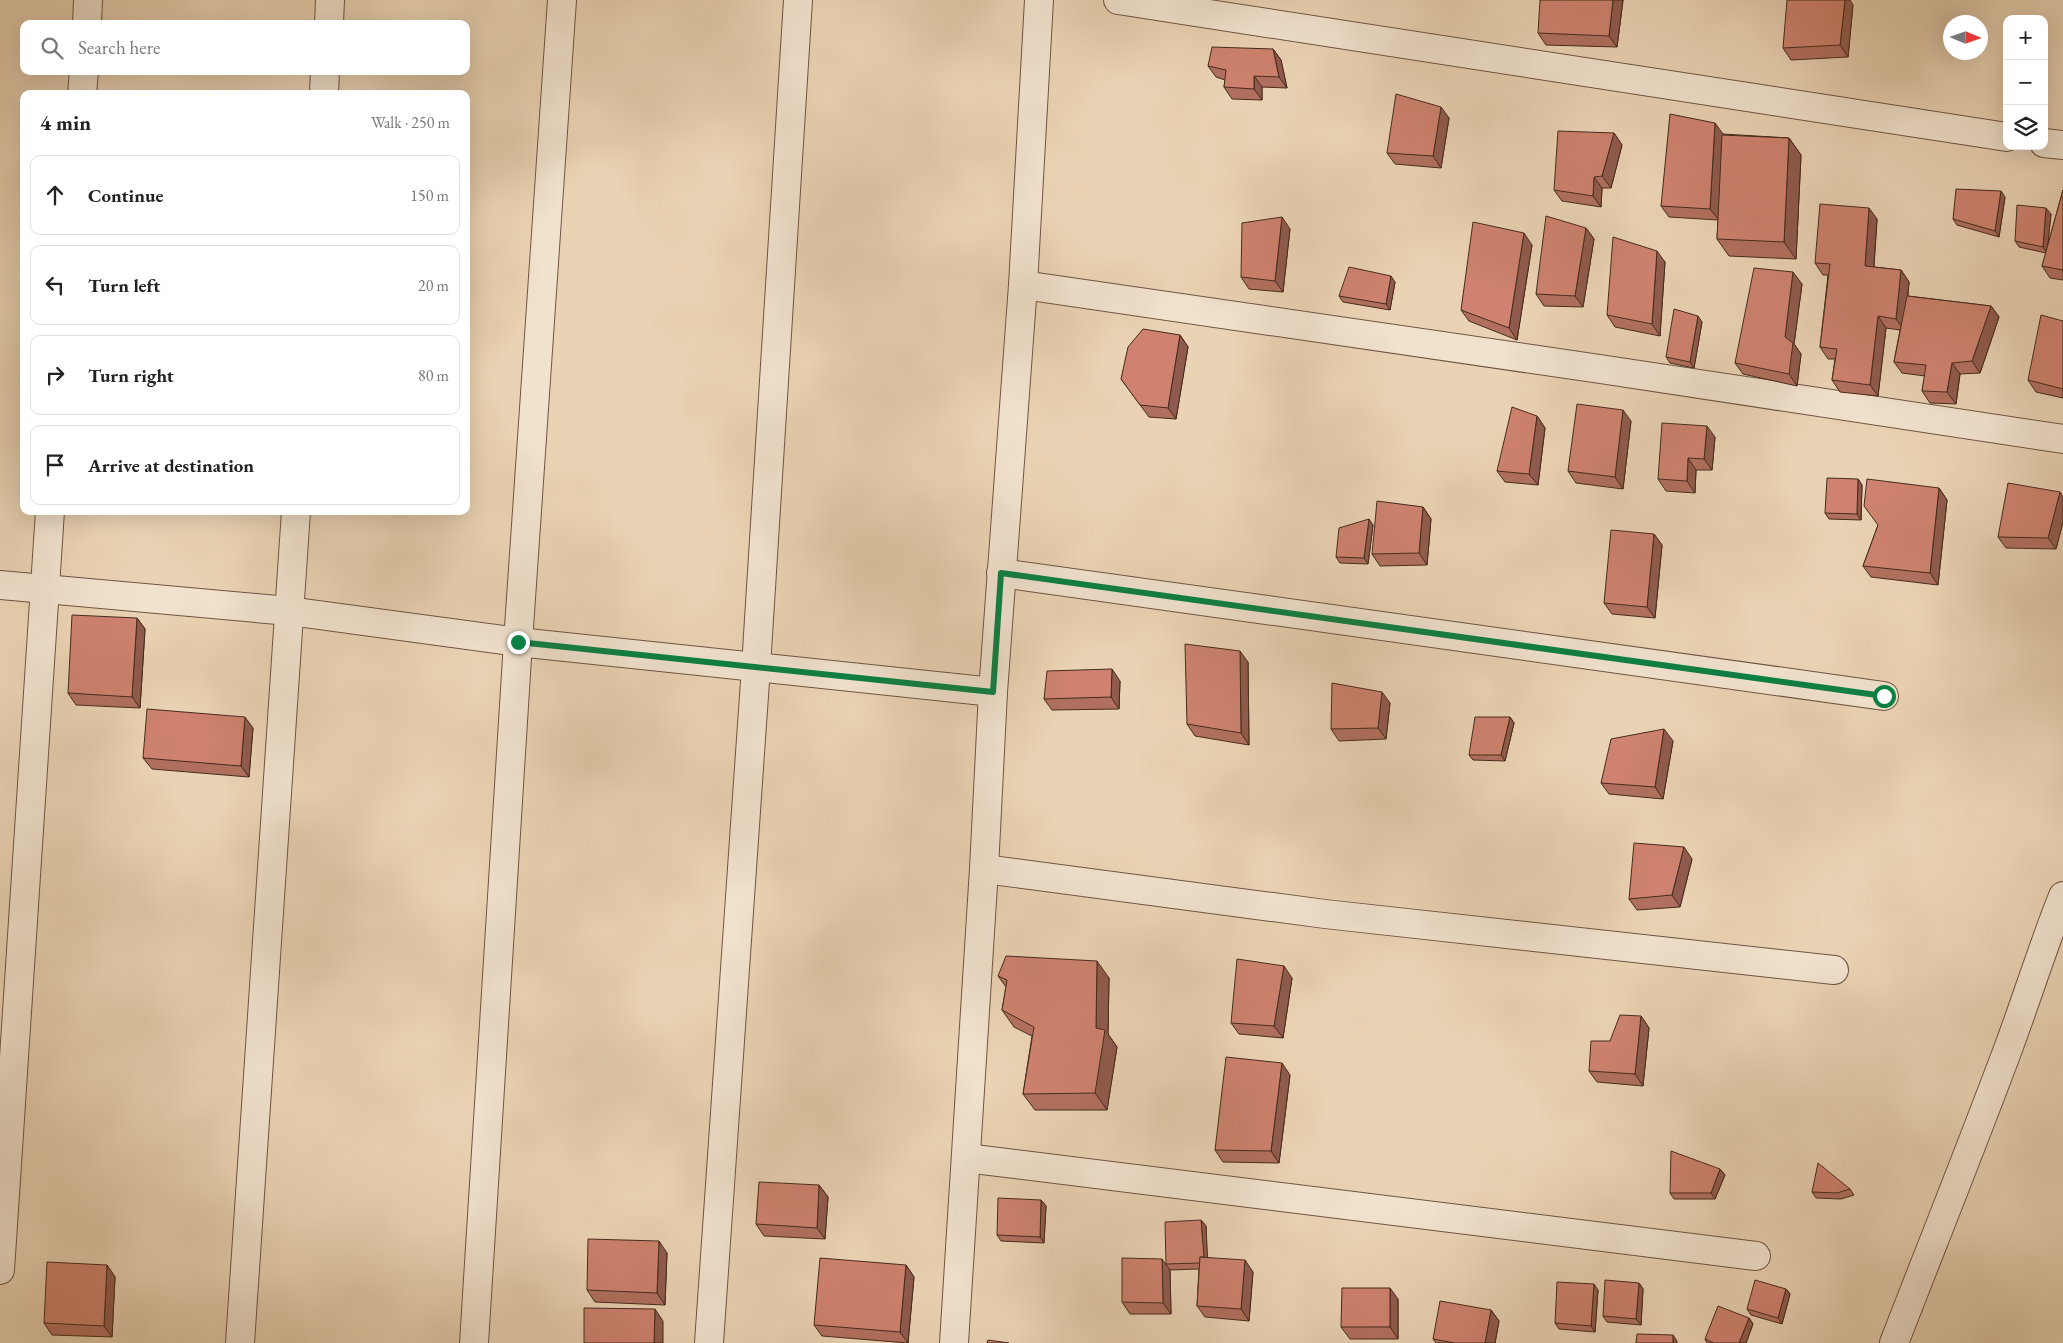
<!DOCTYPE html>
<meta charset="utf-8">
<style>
body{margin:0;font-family:"EB Garamond",serif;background:#f2f2f2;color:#222}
.controls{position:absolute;right:15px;top:15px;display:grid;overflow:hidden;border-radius:10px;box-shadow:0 5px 20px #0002}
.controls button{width:45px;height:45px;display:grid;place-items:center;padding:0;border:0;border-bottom:1px solid #e0e0e0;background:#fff;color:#222;font:25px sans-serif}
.compass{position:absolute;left:1943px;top:15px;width:45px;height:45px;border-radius:50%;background:#fff;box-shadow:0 5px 20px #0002;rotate:92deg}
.stop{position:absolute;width:15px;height:15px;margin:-11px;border:4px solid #0b8043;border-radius:50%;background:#fff}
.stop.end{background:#0b8043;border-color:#fff;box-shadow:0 1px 5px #0008}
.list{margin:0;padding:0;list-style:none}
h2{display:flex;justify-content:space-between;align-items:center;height:65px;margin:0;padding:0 20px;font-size:21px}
h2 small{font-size:16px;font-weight:400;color:#767676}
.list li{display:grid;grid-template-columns:32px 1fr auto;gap:15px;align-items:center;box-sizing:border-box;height:80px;margin:0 10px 10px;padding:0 10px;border:1px solid #e0e0e0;border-radius:10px}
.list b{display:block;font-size:19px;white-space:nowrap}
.list em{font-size:16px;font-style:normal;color:#767676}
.icon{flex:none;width:28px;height:28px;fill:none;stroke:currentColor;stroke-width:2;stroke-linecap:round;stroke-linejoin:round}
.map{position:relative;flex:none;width:2063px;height:1343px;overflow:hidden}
.search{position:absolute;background:#fff;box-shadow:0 5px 20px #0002;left:20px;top:20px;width:450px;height:55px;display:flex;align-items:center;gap:12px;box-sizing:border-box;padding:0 18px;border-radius:10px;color:#767676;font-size:19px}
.panel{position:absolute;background:#fff;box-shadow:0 5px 20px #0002;left:20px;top:90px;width:450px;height:425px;border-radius:10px}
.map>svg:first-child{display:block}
</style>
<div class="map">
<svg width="2063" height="1343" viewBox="0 0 2063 1343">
<rect width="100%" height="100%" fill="#ead3b4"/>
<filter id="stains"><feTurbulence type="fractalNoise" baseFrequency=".004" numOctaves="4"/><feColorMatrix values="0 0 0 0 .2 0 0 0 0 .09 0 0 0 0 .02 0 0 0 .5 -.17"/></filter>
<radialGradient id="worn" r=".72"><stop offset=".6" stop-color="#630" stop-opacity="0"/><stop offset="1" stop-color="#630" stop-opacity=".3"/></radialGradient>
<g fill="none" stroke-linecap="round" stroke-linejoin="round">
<defs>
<g id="street">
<polyline points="1118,0 2007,137"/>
<polyline points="87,24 88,0"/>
<polyline points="329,24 330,0"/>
<polyline points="82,94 84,71"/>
<polyline points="324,94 325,71"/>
<polyline points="2044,143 2063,145"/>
<polyline points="1023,285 1600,369 2063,439"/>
<polyline points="1001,573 1884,696"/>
<polyline points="0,585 289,611 518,642 993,692"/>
<polyline points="984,869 1325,914 1834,970"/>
<polyline points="966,1158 1756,1256"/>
<polyline points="0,1270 50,511"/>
<polyline points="240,1343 296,511"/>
<polyline points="474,1343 518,642 562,0"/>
<polyline points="709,1343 756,667 798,0"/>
<polyline points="954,1343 984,869 993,692 1023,285 1039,0"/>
<path d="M 1894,1343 C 1932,1245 1971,1148 2008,1049 C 2027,998 2043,946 2063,896"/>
</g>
</defs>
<!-- street casing -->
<use href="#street" stroke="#6f5542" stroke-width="30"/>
<!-- street -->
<use href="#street" stroke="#f1e2ce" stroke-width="28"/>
</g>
<!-- wall -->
<g fill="#b1705f" stroke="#462b1c">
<polygon points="1623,0 1617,47 1546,45 1538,33"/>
<polygon points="1853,5 1848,57 1791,60 1783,48"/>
<polygon points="1273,49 1281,60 1287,88 1262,87 1262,100 1232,99 1224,87 1225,80 1216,77 1208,66"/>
<polygon points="1449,118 1441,168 1395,164 1387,153"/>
<polygon points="1614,133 1622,145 1611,188 1602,188 1601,207 1562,201 1554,190"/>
<polygon points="1723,134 1789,138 1801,155 1796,259 1729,256 1717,239 1718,220 1669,217 1661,206"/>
<polygon points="2063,190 2063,280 2050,278 2042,266 2046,253 2019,247 2015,241 2051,214 2047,248"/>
<polygon points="2005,197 1999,237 1957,225 1953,219"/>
<polygon points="1877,219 1874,267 1901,270 1909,282 1908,296 1991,306 1999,317 1980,373 1960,374 1956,404 1930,403 1922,391 1925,376 1902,373 1894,362 1900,330 1886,328 1878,396 1840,392 1832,380 1835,359 1828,359 1820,347 1828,275 1823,275 1815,263"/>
<polygon points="1586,228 1594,239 1583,307 1544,306 1536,294"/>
<polygon points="1290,229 1283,292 1249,289 1241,277"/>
<polygon points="1532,245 1517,340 1469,321 1461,310"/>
<polygon points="1665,262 1660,336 1615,327 1607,315"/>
<polygon points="1395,282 1390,310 1343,302 1339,296"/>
<polygon points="1802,284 1794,344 1801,354 1797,386 1743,374 1735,363"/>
<polygon points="2063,321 2063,398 2036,392 2028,380"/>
<polygon points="1702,322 1694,368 1670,363 1666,357"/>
<polygon points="1180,335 1188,347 1176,419 1149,417 1121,379"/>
<polygon points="1537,416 1545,428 1538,485 1505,482 1497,471"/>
<polygon points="1631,421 1623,489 1576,483 1568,471"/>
<polygon points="1715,437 1712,470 1696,470 1695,493 1666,491 1658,479"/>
<polygon points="1858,479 1862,485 1861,520 1829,519 1825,513"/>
<polygon points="1939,488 1947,500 1938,585 1871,577 1863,566 1878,525"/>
<polygon points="2063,497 2063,522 2056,549 2006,548 1998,537"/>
<polygon points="1423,507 1431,519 1427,565 1380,566 1372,554"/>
<polygon points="1373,525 1368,564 1340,563 1336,557"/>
<polygon points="1654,534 1662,545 1655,618 1612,614 1604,603"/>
<polygon points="137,618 145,629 140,708 76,705 68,693"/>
<polygon points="1248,662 1249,745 1195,736 1187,724"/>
<polygon points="1120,681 1119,709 1052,710 1044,699"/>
<polygon points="1390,703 1386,739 1339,741 1331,729"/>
<polygon points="1510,717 1514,723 1505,761 1473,760 1469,755"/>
<polygon points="253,728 249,777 152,769 143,758"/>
<polygon points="1673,741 1663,799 1609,794 1601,783"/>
<polygon points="1692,859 1680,907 1637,910 1629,899"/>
<polygon points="998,976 1109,978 1108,1034 1117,1047 1107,1110 1035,1110 1023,1094 1032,1036 1014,1027 1002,1010 1006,987"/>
<polygon points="1292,978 1283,1038 1239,1034 1231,1023"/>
<polygon points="1641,1016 1649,1028 1643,1086 1597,1082 1589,1071 1610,1041"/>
<polygon points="1290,1075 1279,1163 1223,1162 1215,1150"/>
<polygon points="1720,1169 1725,1175 1715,1199 1674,1199 1670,1193"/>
<polygon points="819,1185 828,1197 825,1239 764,1236 756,1224"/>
<polygon points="1850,1189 1854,1195 1841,1199 1816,1198 1812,1192"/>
<polygon points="1041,1200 1046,1206 1044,1243 1001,1241 997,1235"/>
<polygon points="1201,1220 1206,1226 1207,1257 1253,1272 1249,1321 1205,1317 1197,1306 1199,1269 1170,1270 1171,1314 1130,1314 1122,1302 1166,1264"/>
<polygon points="667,1253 665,1305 595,1302 587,1290"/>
<polygon points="107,1265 115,1277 112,1337 52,1335 44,1323"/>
<polygon points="906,1265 914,1277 908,1343 822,1336 814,1325"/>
<polygon points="1639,1283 1643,1289 1641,1325 1607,1322 1603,1316"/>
<polygon points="1786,1289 1790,1294 1782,1324 1751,1315 1747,1309"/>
<polygon points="1598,1290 1595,1332 1559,1329 1555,1323"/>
<polygon points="1398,1299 1398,1339 1350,1339 1341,1327"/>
<polygon points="1491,1310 1499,1321 1495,1343 1436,1343 1433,1339"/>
<polygon points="1749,1318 1753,1324 1746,1343 1707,1343 1705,1339"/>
</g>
<!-- shaded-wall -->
<g fill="#905b4e" stroke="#462b1c">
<polygon points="1613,0 1623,0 1617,47 1609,36"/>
<polygon points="1845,0 1850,0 1853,5 1848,57 1840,45"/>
<polygon points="1273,49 1281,60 1287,88 1279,77"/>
<polygon points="1254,76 1262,87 1262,100 1254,89"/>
<polygon points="1441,107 1449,118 1441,168 1433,156"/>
<polygon points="1715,123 1723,134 1719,220 1710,209"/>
<polygon points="1614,133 1622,145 1611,188 1602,176"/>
<polygon points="1789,138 1801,155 1796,259 1784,242"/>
<polygon points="1594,177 1602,188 1601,207 1593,196"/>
<polygon points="2001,191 2005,197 1999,237 1995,231"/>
<polygon points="1869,208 1877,219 1873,278 1865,266"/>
<polygon points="2046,208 2051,214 2047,253 2043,247"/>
<polygon points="1282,217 1290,229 1283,292 1275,281"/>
<polygon points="1586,228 1594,239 1583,307 1575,296"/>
<polygon points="1524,233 1532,245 1517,340 1509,328"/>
<polygon points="1657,251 1665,262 1660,336 1652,324"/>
<polygon points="1901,270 1909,282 1904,330 1896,319"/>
<polygon points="1793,272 1802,284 1794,344 1801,354 1797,386 1789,374 1785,337"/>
<polygon points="1391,276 1395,282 1390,310 1386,304"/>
<polygon points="1991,306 1999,317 1980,373 1972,361"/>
<polygon points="1698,316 1702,322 1694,368 1690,362"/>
<polygon points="1878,316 1886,328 1878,396 1870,385"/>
<polygon points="1180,335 1188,347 1176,419 1168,408"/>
<polygon points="1952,363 1960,374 1956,404 1947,392"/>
<polygon points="1623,410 1631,421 1623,489 1615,477"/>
<polygon points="1537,416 1545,428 1538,485 1529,474"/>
<polygon points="1707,426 1715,437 1712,470 1704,459"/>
<polygon points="1688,458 1696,470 1695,493 1687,481"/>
<polygon points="1858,479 1862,485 1861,520 1857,514"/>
<polygon points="1939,488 1947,500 1938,585 1930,573"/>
<polygon points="2060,492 2063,497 2063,522 2056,549 2048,538"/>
<polygon points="1423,507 1431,519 1427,565 1419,553"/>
<polygon points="1369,519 1373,525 1368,564 1364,558"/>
<polygon points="1654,534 1662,545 1655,618 1647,607"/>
<polygon points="137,618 145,629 140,708 132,697"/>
<polygon points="1240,651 1248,662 1249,745 1241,733"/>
<polygon points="1112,669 1120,681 1119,709 1111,697"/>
<polygon points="1382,692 1390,703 1386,739 1378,728"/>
<polygon points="245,717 253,728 249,777 241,766"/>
<polygon points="1510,717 1514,723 1505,761 1501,755"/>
<polygon points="1664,729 1673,741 1663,799 1655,787"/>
<polygon points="1684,847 1692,859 1680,907 1672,895"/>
<polygon points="1097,961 1109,978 1108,1034 1117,1047 1107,1110 1095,1093 1096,1028"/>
<polygon points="1284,966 1292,978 1283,1038 1274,1026"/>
<polygon points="1641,1016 1649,1028 1643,1086 1635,1074"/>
<polygon points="1282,1063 1290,1075 1279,1163 1271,1151"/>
<polygon points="1720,1169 1725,1175 1715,1199 1711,1193"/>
<polygon points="819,1185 828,1197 825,1239 817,1228"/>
<polygon points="1041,1200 1046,1206 1044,1243 1040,1237"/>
<polygon points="1201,1220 1206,1226 1208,1268 1204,1262"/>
<polygon points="659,1241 667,1253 665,1305 657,1293"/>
<polygon points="1162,1259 1170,1270 1171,1314 1163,1303"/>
<polygon points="1245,1260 1253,1272 1249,1321 1241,1309"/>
<polygon points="107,1265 115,1277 112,1337 104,1326"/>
<polygon points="906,1265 914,1277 908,1343 900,1332"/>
<polygon points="1639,1283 1643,1289 1641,1325 1636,1319"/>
<polygon points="1594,1284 1598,1290 1595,1332 1591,1326"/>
<polygon points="1390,1288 1398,1299 1398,1339 1390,1327"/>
<polygon points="1786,1289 1790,1294 1782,1324 1778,1318"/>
<polygon points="655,1309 663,1321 663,1343 654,1343"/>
<polygon points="1491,1310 1499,1321 1495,1343 1485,1343"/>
<polygon points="1749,1318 1753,1324 1746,1343 1739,1343"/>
<polygon points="1673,1335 1677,1341 1677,1343 1673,1343"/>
</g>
<!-- building -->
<g fill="#ce826f" stroke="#462b1c">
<polygon points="1540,0 1613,0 1609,36 1538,33"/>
<polygon points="1787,0 1845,0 1840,45 1783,48"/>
<polygon points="1212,47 1273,49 1279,77 1254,76 1254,89 1224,87 1226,70 1208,66"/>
<polygon points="1396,94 1441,107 1433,156 1387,153"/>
<polygon points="1670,114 1715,123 1710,209 1661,206"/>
<polygon points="1558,131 1614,133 1602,176 1594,177 1593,196 1554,190"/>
<polygon points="1722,135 1789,138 1784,242 1717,239"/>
<polygon points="1956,189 2001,191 1995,231 1953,219"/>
<polygon points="2063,190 2063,270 2042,266"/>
<polygon points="1820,204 1869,208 1865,266 1901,270 1896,319 1878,316 1870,385 1832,380 1837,349 1820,347 1830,264 1815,263"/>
<polygon points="2017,205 2046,208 2043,247 2015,241"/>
<polygon points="1546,216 1586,228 1575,296 1536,294"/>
<polygon points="1282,217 1275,281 1241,277 1242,223"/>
<polygon points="1473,222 1524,233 1509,328 1461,310"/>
<polygon points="1613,237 1657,251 1652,324 1607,315"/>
<polygon points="1349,267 1391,276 1386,304 1339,296"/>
<polygon points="1754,268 1793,272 1785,337 1793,343 1789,374 1735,363"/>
<polygon points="1907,296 1991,306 1972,361 1952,363 1947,392 1922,391 1926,365 1894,362"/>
<polygon points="1674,309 1698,316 1690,362 1666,357"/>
<polygon points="2041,315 2063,321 2063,389 2028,380"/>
<polygon points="1143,329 1180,335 1168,408 1140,405 1121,379 1128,347"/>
<polygon points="1577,404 1623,410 1615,477 1568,471"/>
<polygon points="1512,407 1537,416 1529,474 1497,471"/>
<polygon points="1662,423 1707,426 1704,459 1688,458 1687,481 1658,479"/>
<polygon points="1827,478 1858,479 1857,514 1825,513"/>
<polygon points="1867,479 1939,488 1930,573 1863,566 1878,525 1864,506"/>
<polygon points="2008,483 2060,492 2048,538 1998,537"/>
<polygon points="1377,501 1423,507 1419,553 1372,554"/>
<polygon points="1369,519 1364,558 1336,557 1339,528"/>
<polygon points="1611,530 1654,534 1647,607 1604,603"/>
<polygon points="72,615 137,618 132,697 68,693"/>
<polygon points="1185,644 1240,651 1241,733 1187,724"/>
<polygon points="1112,669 1111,697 1044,699 1047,671"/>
<polygon points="1332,683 1382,692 1378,728 1331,729"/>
<polygon points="147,709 245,717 241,766 143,758"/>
<polygon points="1475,717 1510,717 1501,755 1469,755"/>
<polygon points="1664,729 1655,787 1601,783 1611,739"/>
<polygon points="1634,843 1684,847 1672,895 1629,899"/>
<polygon points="1006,956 1097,961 1096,1028 1105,1030 1095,1093 1023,1094 1034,1027 1002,1010 1007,980 998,976"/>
<polygon points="1237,959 1284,966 1274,1026 1231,1023"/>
<polygon points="1620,1015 1641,1016 1635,1074 1589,1071 1591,1041 1610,1041"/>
<polygon points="1226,1057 1282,1063 1271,1151 1215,1150"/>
<polygon points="1671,1151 1720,1169 1711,1193 1670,1193"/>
<polygon points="1818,1163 1850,1189 1837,1193 1812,1192"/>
<polygon points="759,1182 819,1185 817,1228 756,1224"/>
<polygon points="998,1198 1041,1200 1040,1237 997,1235"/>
<polygon points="1201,1220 1204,1257 1200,1257 1200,1263 1166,1264 1165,1222"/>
<polygon points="588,1239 659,1241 657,1293 587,1290"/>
<polygon points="1200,1257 1245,1260 1241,1309 1197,1306"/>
<polygon points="820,1258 906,1265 900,1332 814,1325"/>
<polygon points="1122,1258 1162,1259 1163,1303 1122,1302"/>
<polygon points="47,1262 107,1265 104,1326 44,1323"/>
<polygon points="1605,1280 1639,1283 1636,1319 1603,1316"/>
<polygon points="1755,1280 1786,1289 1778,1318 1747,1309"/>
<polygon points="1557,1282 1594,1284 1591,1326 1555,1323"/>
<polygon points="1342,1288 1390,1288 1390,1327 1341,1327"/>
<polygon points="1440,1301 1491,1310 1485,1343 1455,1343 1433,1339"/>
<polygon points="1718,1306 1749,1318 1739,1343 1714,1343 1705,1339"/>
<polygon points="584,1308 655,1309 654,1343 584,1343"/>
<polygon points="1637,1334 1673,1335 1673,1343 1636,1343"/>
<polygon points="988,1340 1009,1343 987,1343"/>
</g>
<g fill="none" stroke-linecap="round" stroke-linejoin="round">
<!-- route -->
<polyline stroke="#0b8043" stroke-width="6" points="518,642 993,692 1001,573 1884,696"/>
</g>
<rect width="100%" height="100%" filter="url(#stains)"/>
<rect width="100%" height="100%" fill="url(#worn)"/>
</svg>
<div class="controls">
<button>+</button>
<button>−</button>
<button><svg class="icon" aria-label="layers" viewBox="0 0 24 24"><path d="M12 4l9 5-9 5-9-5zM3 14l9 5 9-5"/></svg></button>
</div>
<svg class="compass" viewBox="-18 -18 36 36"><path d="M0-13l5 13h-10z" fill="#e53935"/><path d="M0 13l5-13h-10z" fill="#767676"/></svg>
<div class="stop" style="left:1884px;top:696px"></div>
<div class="stop end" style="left:518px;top:642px"></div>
<div class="search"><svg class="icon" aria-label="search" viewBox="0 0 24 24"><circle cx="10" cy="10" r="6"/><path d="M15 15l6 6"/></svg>Search here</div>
<section class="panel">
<h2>4 min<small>Walk · 250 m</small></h2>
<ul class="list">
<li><svg class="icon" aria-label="ahead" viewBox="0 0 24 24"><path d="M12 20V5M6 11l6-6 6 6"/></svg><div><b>Continue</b></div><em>150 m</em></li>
<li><svg class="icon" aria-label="left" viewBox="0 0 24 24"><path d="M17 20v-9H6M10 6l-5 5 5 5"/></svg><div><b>Turn left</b></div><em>20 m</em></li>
<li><svg class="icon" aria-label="right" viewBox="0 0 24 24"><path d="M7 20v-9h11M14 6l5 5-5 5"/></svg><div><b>Turn right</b></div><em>80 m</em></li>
<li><svg class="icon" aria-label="arrive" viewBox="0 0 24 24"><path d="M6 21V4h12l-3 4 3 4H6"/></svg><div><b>Arrive at destination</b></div></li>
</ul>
</section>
</div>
